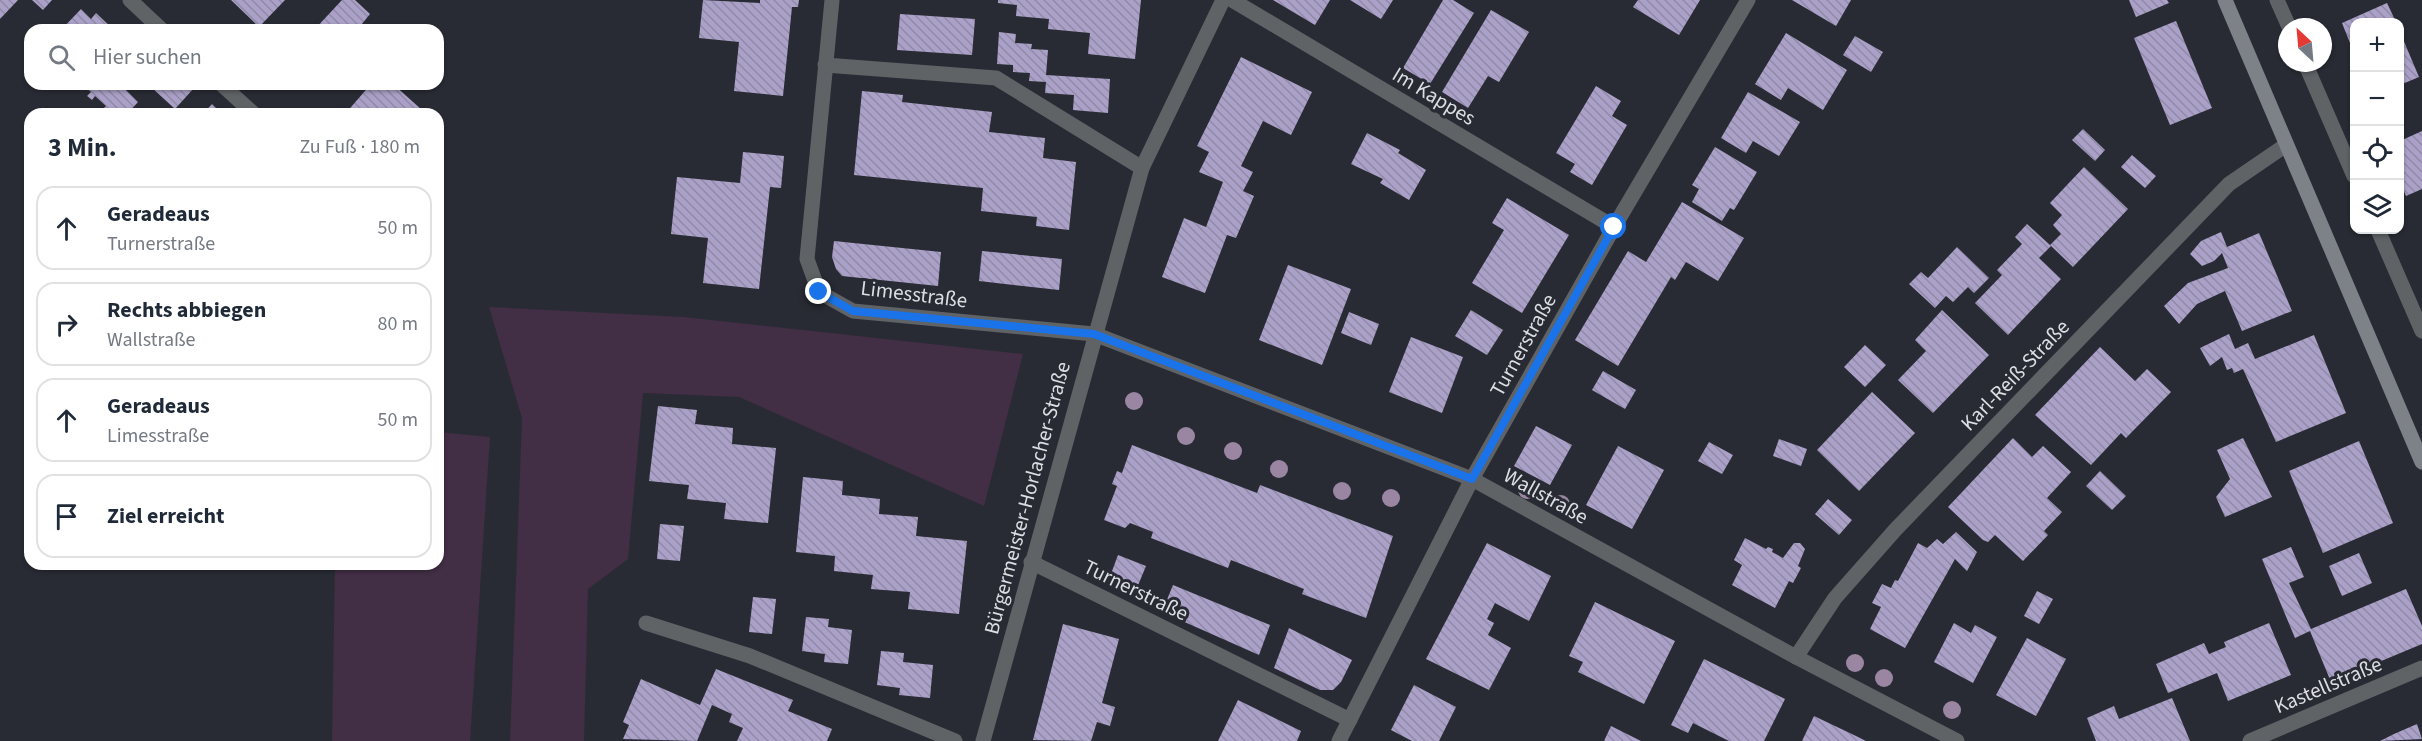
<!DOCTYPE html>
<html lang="de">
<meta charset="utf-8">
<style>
body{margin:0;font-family:"Source Sans 3",sans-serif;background:#f2f2f3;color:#1f2937}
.controls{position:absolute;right:18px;top:18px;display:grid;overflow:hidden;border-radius:12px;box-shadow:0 2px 4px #0004}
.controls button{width:54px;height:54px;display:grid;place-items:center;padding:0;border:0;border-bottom:2px solid #e0e1e3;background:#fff;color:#1f2937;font:30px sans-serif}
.compass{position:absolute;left:2278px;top:18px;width:54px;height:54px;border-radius:50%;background:#fff;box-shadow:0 2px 4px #0004;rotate:334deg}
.stop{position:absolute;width:18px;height:18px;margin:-14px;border:4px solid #1a73e8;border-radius:50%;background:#fff}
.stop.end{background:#1a73e8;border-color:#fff;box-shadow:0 2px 6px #0008}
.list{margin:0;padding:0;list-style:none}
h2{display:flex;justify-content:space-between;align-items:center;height:78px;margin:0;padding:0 24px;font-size:26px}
h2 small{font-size:20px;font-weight:400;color:#747a83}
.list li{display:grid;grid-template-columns:39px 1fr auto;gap:18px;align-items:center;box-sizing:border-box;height:84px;margin:0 12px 12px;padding:0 12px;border:2px solid #e0e1e3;border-radius:18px}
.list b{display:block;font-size:22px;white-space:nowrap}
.list p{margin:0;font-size:20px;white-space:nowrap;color:#747a83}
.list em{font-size:20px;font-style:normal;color:#747a83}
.icon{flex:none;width:33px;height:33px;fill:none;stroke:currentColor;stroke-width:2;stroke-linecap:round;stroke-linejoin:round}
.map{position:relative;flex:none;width:2422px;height:741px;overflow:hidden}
.search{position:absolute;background:#fff;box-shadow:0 2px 4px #0004;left:24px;top:24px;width:420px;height:66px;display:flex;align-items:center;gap:15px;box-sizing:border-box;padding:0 21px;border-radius:18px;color:#747a83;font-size:22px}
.panel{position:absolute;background:#fff;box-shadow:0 2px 4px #0004;left:24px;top:108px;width:420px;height:462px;border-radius:18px}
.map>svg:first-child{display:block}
</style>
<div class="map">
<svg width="2422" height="741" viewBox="0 0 2422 741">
<defs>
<pattern id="building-back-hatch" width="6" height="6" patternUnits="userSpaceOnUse" patternTransform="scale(1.5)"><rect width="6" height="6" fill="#aba1c8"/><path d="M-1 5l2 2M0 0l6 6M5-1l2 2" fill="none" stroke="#918aa7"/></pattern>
</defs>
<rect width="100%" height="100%" fill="#292b34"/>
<!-- green -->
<g fill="#422e45">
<polygon points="489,307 683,317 1023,354 984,506 739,397 643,393 628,559 588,589 584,741 510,741 522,418"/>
<polygon points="438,432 490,437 470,741 332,741 335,564 438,564"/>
</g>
<!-- building -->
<g fill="url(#building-back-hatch)">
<polygon points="0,0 18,0 0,19"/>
<polygon points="32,0 52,0 43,10"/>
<polygon points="231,0 285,0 259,27"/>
<polygon points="342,0 355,0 370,14 357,30 314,30"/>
<polygon points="703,0 760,3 760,0 799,0 798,7 792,7 783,96 734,91 739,42 699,38"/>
<polygon points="998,0 1141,0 1135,59 1088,54 1090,33 1048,29 1049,19 1016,16 1017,5 998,3"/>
<polygon points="1273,0 1330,0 1315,25"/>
<polygon points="1350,0 1393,0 1381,19"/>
<polygon points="1443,0 1453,0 1474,13 1430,84 1403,68"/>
<polygon points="1638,0 1700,0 1679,35 1633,7"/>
<polygon points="1792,0 1851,0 1836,26"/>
<polygon points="2129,0 2167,0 2169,3 2136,17"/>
<polygon points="2387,3 2396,22 2354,22 2354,53 2342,23"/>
<polygon points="81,9 91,19 96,13 114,30 61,30"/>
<polygon points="1491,10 1529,32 1499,82 1488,76 1468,108 1442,92"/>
<polygon points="900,14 975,19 972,55 897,50"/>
<polygon points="2176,21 2212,108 2170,125 2134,38"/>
<polygon points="999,32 1016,34 1015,43 1032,44 1031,49 1048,50 1046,75 1110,79 1108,113 1073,110 1074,95 1045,93 1046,82 1029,81 1030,73 1013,72 1013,65 997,64"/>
<polygon points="2400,32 2419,77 2400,85"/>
<polygon points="1786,33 1847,70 1823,110 1788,88 1781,100 1755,84"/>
<polygon points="1855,36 1883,52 1871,72 1843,55"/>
<polygon points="1241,57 1312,92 1291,135 1263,121 1241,166 1253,172 1243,191 1254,196 1236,238 1227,235 1205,293 1162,277 1184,218 1206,227 1223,182 1199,172 1209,152 1197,146"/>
<polygon points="82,84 128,84 124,88 138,102 127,114 104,114 101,111 106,106 95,96 92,100 87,96 91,92"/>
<polygon points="154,84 190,84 194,88 175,109 151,87"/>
<polygon points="371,84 393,84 422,110 418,114 345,114"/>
<polygon points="1596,86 1621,101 1612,116 1627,125 1592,185 1570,172 1575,164 1556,153"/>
<polygon points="862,91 903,95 902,102 992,112 989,132 1045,138 1043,158 1076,162 1069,230 1036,226 1037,217 981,211 983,188 854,175"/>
<polygon points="1748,92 1800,122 1779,156 1753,141 1746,153 1721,138"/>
<polygon points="212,104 222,114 203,114"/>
<polygon points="2083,129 2105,150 2095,161 2072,140"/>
<polygon points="2422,131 2422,189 2406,196 2400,182 2400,141"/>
<polygon points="1367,133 1400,150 1398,153 1426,170 1409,200 1380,183 1383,179 1351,164"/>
<polygon points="1715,147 1757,172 1734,210 1730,208 1722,221 1692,202 1699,189 1692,185"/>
<polygon points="743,152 784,156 781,188 770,187 759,289 703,283 708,238 671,234 677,177 740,183"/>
<polygon points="2132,155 2156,176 2145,188 2121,167"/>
<polygon points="2084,167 2128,209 2073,267 2050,245 2061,234 2053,225 2062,215 2050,203"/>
<polygon points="1507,198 1569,235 1522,313 1472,283 1504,230 1492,223"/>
<polygon points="1682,202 1744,238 1718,281 1686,262 1675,280 1671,277 1618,366 1575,340 1628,251 1646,262"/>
<polygon points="2027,224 2051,246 2039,258 2061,279 2008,335 1975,303 2002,275 1997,270 2022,244 2015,237"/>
<polygon points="2221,232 2227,247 2259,233 2292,311 2242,331 2225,291 2197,304 2179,324 2164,306 2188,283 2228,268 2222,253 2214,261 2202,266 2190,254 2201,241"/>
<polygon points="834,241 941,252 938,286 842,276 836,269 832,257"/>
<polygon points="1957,247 1989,278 1974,293 1968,287 1953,302 1946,296 1935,308 1909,284 1921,272 1928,278"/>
<polygon points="982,251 1062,259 1059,290 979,281"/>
<polygon points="1288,265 1351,289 1322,365 1259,340"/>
<polygon points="1471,310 1503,330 1487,355 1455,336"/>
<polygon points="1942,310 1989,355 1933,413 1898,380 1926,351 1915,340"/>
<polygon points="1349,312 1379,324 1371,345 1341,333"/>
<polygon points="2229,334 2235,349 2248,343 2255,359 2314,335 2346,413 2276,442 2243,369 2234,373 2232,368 2227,370 2222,357 2210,366 2200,348"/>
<polygon points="1411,337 1463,357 1442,413 1389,392"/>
<polygon points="1865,345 1886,365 1865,387 1844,367"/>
<polygon points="2100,347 2135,381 2147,369 2171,392 2126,438 2121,433 2091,465 2035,415"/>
<polygon points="1603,371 1636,390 1625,409 1592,390"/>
<polygon points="1872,392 1915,433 1859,491 1817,450"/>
<polygon points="658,406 697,410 695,424 733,428 732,444 776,448 768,523 724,519 726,503 687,499 689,485 649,481"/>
<polygon points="1536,426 1572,445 1550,485 1514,466"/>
<polygon points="2013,438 2032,457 2043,446 2071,472 2047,498 2062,512 2044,531 2048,535 2023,561 1995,535 1988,542 1983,540 1948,507"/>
<polygon points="2243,438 2272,497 2225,517 2216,497 2230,479 2217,450"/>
<polygon points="1779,439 1807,449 1801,466 1773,456"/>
<polygon points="2359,441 2393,523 2323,553 2289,471"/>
<polygon points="1709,442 1733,455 1722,474 1698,461"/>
<polygon points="1132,445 1257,493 1260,485 1393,536 1366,618 1302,594 1304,589 1231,560 1228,568 1151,538 1153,532 1130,523 1125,528 1104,520 1117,486 1112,484 1117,471 1122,473"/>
<polygon points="1618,446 1664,470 1632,529 1586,505"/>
<polygon points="2100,471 2126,496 2112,510 2086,486"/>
<polygon points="803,477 843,481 842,495 880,499 879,514 918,517 916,536 967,541 959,614 908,609 910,592 871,589 873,575 834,571 835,556 796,552"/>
<polygon points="1828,499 1852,520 1839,535 1815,514"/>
<polygon points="660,524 684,526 680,561 657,559"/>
<polygon points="1956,532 1977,552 1967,571 1955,559 1905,648 1870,629 1881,607 1872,603 1882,584 1891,588 1895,580 1898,581 1918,543 1927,548 1937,539 1943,544"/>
<polygon points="1745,538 1766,549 1768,547 1773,549 1772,552 1783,558 1794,543 1800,543 1805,549 1798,566 1801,568 1793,583 1789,581 1775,608 1732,585 1742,565 1734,560"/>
<polygon points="1487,543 1551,576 1529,621 1495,603 1487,619 1494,623 1488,635 1511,648 1489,690 1426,659"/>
<polygon points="2291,547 2304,577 2289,583 2311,629 2406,589 2422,626 2422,644 2331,682 2310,631 2295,638 2262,559"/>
<polygon points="2359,553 2372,583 2342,596 2329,566"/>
<polygon points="1118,555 1146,566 1134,595 1108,582"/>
<polygon points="1173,585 1270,625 1259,655 1162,612"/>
<polygon points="2037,591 2053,599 2039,624 2024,616"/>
<polygon points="753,597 776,599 772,634 749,632"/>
<polygon points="1595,602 1675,641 1644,704 1578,672 1583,662 1569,656"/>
<polygon points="806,617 829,619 828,627 852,630 848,664 824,662 825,654 802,651"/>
<polygon points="1954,623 1971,633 1975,625 1997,637 1973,683 1934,662"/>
<polygon points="2269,623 2291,675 2228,701 2217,673 2168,693 2156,664 2204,643 2209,654 2226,647 2224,642"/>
<polygon points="1063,624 1119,639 1102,703 1115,707 1110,726 1097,722 1091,741 1033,740"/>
<polygon points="1289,628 1352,660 1341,682 1333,690 1320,690 1274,668"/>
<polygon points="2027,638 2066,659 2036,716 1996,695"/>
<polygon points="881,651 904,653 903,662 933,665 930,698 899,695 900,688 877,685"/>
<polygon points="1704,659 1785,699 1764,741 1729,741 1693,723 1688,733 1671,725"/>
<polygon points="716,669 793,700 788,711 832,729 827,741 737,741 743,728 729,722 732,714 712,705 697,741 623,739 629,725 623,722 641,679 700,705"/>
<polygon points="1414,685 1456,707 1439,741 1412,741 1391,730"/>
<polygon points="2172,698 2190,741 2096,741 2087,718 2114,706 2119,719"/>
<polygon points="1238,700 1301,731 1297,741 1218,741"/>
<polygon points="1814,716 1856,736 1866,741 1802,741"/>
<polygon points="2417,724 2422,739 2380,741 2394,734"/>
<polygon points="1611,726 1641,741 1604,741"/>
</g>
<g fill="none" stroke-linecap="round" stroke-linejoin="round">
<!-- service -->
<g stroke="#5f6366" stroke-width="15">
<polyline points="825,65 996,78 1142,168"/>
<polyline points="1031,562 1350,720"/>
<polyline points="646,623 750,656 955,741"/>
</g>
<!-- minor -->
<g stroke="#5f6366" stroke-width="15">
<polyline points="130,0 162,30"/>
<polyline points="832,0 807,259 819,292 853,311 1094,334 1472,479 1796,657 1957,741"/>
<polyline points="1232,0 1614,227"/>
<polyline points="2277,0 2289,27"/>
<polyline points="2305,63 2354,176"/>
<polyline points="221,84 254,114"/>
<polyline points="2378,230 2422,331"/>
<polyline points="1796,657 1835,598 1896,529 2229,184 2286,145"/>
<polyline points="983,741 1142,168 1223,0"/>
<polyline points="1339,741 1472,479 1614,227 1748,0"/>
<polyline points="2250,741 2422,668"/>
</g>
<!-- secondary -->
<polyline stroke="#7c8287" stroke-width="15" points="2225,0 2422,462"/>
</g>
<!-- trees -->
<g fill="#9a86a3">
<circle cx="1134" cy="401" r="9"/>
<circle cx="1186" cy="436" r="9"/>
<circle cx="1233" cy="451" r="9"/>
<circle cx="1279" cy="469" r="9"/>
<circle cx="1527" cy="490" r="9"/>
<circle cx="1342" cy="491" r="9"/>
<circle cx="1391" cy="498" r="9"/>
<circle cx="1561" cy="504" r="9"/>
<circle cx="1855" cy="663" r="9"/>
<circle cx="1884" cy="678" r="9"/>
<circle cx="1952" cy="710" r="9"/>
</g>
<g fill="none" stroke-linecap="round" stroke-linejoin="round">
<!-- route -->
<polyline stroke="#1a73e8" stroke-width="8" points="819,292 853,311 1094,334 1472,479 1614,227"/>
</g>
<g text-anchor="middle" stroke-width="6" stroke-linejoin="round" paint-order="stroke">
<!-- street labels -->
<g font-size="21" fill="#dddee4" stroke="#292b34">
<text transform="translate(1434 96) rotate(31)" y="7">Im Kappes</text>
<text transform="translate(914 294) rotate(7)" y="7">Limesstraße</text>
<text transform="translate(1523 345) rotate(-61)" y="7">Turnerstraße</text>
<text transform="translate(2015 375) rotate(-46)" y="7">Karl-Reiß-Straße</text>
<text transform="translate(1546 496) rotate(29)" y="7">Wallstraße</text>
<text transform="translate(1027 498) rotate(-75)" y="7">Bürgermeister-Horlacher-Straße</text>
<text transform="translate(1136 590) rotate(26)" y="7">Turnerstraße</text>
<text transform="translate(2328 685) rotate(-23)" y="7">Kastellstraße</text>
</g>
</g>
</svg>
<div class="controls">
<button>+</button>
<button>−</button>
<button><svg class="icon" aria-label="locate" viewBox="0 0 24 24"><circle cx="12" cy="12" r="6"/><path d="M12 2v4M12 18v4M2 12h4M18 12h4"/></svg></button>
<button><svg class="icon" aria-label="layers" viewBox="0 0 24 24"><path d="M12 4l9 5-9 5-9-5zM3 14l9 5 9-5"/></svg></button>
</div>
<svg class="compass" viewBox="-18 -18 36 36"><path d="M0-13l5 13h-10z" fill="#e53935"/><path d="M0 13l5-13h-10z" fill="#747a83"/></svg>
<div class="stop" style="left:1614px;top:227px"></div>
<div class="stop end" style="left:819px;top:292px"></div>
<div class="search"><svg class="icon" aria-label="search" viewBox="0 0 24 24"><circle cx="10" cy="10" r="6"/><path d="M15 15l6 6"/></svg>Hier suchen</div>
<section class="panel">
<h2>3 Min.<small>Zu Fuß · 180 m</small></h2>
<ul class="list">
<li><svg class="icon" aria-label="ahead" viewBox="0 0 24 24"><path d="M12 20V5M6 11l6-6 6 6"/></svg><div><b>Geradeaus</b><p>Turnerstraße</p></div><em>50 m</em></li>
<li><svg class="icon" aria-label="right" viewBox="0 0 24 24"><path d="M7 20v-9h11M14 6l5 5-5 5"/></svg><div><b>Rechts abbiegen</b><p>Wallstraße</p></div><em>80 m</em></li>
<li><svg class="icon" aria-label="ahead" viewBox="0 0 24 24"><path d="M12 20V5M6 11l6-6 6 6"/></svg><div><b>Geradeaus</b><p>Limesstraße</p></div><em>50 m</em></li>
<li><svg class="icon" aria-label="arrive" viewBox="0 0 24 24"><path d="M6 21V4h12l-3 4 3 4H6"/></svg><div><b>Ziel erreicht</b></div></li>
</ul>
</section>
</div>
